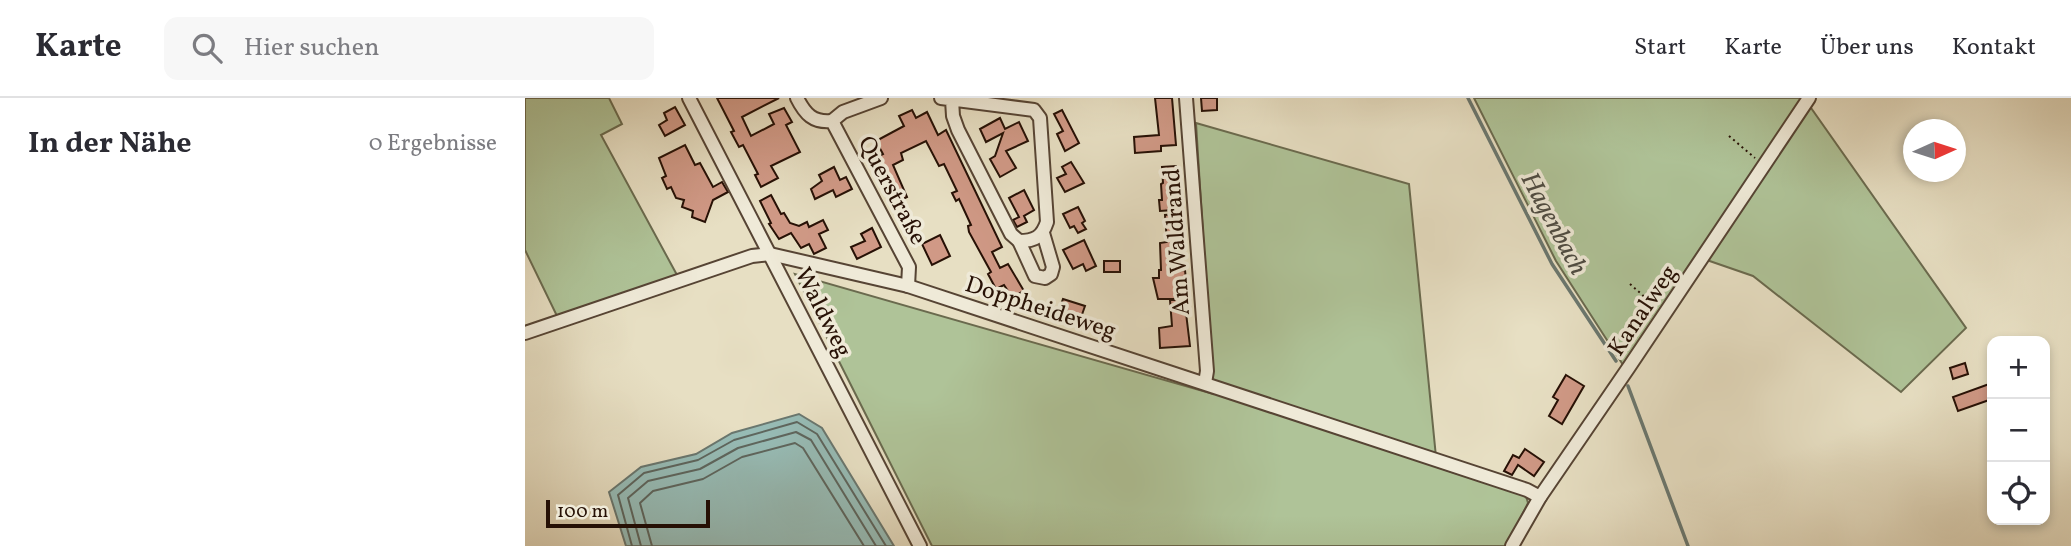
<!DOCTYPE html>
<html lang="de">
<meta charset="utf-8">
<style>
body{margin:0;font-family:Vollkorn,serif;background:#f7f7f7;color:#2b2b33}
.controls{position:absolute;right:21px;bottom:21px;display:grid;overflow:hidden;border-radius:14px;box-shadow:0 4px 10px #0003}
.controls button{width:63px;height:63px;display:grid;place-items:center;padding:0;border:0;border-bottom:2px solid #e1e1e2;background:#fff;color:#2b2b33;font:35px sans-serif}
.compass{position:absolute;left:1378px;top:21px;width:63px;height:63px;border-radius:50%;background:#fff;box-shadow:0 4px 10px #0003;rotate:87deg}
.scale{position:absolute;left:21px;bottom:18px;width:164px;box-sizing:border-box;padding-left:7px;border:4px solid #261005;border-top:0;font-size:19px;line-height:24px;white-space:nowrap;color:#261005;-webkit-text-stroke:5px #efead8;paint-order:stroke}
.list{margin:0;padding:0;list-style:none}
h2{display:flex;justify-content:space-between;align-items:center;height:91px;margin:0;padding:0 28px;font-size:30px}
h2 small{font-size:23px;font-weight:400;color:#7c7c81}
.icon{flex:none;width:38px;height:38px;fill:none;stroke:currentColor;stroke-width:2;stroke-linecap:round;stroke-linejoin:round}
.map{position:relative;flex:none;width:1546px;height:448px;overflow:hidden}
header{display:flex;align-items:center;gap:42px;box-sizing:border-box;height:98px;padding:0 35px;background:#fff;border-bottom:2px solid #e1e1e2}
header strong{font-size:33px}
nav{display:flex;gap:38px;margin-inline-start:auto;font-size:24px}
.search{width:490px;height:63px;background:#f7f7f7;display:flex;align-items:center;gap:18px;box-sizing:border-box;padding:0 24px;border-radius:14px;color:#7c7c81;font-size:26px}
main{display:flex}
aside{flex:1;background:#fff}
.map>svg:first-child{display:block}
</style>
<header>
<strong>Karte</strong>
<div class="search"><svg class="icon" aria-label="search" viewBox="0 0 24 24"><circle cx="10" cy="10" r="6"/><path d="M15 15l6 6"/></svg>Hier suchen</div>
<nav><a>Start</a><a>Karte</a><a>Über uns</a><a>Kontakt</a></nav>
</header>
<main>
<aside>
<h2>In der Nähe<small>0 Ergebnisse</small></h2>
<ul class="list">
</ul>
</aside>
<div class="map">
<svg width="1546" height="448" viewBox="0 0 1546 448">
<rect width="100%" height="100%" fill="#e7dfc3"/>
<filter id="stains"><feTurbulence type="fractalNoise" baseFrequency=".00286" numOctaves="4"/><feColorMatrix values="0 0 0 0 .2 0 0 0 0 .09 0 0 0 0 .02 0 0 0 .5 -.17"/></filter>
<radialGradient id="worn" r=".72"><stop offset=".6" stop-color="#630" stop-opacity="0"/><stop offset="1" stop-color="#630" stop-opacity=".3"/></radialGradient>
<!-- green -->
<g fill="#afc398" stroke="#6a6a4e" stroke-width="2">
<polygon points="0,0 84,0 97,26 76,37 152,177 32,218 0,152"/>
<polygon points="949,0 1279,0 1441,230 1376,294 1228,178 1173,159 1100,270 1031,163"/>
<polygon points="671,25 884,86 912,369 1001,398 1003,405 982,448 407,448 270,176 688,296"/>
</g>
<!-- water -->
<polygon fill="#97bcb6" stroke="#6a776f" stroke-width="2" points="274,316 297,330 369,448 101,448 84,394 116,369 171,356 207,335"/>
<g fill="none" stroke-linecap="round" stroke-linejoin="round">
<!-- shore -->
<g stroke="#5e665e" stroke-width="2">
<polyline points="107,448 93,397 119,375 173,362 209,342 272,324 292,336 361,448"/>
<polyline points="116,448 103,400 123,383 175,371 213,350 271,334 286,342 351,448"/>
<polyline points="127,448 115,405 128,393 178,381 217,359 270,345 278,350 339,448"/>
</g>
<!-- stream -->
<g stroke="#6a776f" stroke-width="3.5">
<polyline points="943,0 1027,166 1091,263"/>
<polyline points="1103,288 1163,448"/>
</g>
</g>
<!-- building -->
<g fill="#d09986" stroke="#261005" stroke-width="2">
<polygon points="192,0 254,0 217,19 226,38 249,26 244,16 259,10 267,24 261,27 275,54 246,68 253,80 236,89 230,77 233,76 218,47 214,49 206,34 209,33"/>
<polygon points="630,0 647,0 651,47 636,48 636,53 610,55 609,39 634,37"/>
<polygon points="676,0 692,0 692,12 677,13"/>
<polygon points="150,9 160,27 140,38 134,27 142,22 139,15"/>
<polygon points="387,12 391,20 402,14 413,37 421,32 477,149 467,154 475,170 483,166 499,193 487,199 479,187 471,191 463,176 466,174 444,134 443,128 446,127 434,101 431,103 427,95 432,93 419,66 414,68 401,43 376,55 378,62 368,67 382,99 368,106 359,87 363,85 350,60 358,56 351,43 379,28 374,18"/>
<polygon points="537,12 554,45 540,53 532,36 538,33 529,16"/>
<polygon points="475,20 480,31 494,24 503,43 481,53 491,70 475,79 465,61 470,58 478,35 461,44 455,31"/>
<polygon points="160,47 170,67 175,65 188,89 197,84 203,94 188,102 180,124 167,119 168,113 157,109 159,102 151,100 146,89 142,91 137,80 141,78 134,60"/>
<polygon points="546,64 559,85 540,94 532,80 541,76 537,69"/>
<polygon points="651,68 653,87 646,88 648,112 635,113 634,102 637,102 636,86 638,85 637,69"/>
<polygon points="309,69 315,82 321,79 327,91 311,99 308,92 290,101 286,91 297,83 294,77"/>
<polygon points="499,92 509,112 499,118 502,124 492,129 488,122 494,119 484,100"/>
<polygon points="246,97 256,116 259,115 265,125 274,128 282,124 284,129 298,122 303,132 294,136 301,150 289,156 284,146 276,150 266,135 254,141 244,126 246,125 235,103"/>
<polygon points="553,109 560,123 557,125 561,131 553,135 549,128 545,130 538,116"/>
<polygon points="653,116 654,131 657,131 659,150 657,150 657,156 649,156 650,173 660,172 661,183 651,184 652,201 633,201 628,180 634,180 634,172 636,172 635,145 642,144 640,117"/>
<polygon points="347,130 356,149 332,161 326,149 340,143 336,136"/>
<polygon points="415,137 425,158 407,167 397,146"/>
<polygon points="559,142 571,168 561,173 558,166 548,171 538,152"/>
<rect x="579" y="163" width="16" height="11"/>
<polygon points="538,201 560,208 553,228 538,222 542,211 535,209"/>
<polygon points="645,202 655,202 656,215 661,215 665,248 635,250 634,230 647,228"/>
<polygon points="1440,265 1443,276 1428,281 1425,270"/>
<polygon points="1041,277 1059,288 1037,326 1024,318 1033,302 1028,299"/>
<polygon points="1467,285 1467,301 1433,313 1428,299"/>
<polygon points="1000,351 1019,364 1009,378 993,367 987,377 979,373 988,357 994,360"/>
</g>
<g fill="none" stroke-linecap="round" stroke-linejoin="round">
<defs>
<g id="minor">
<polyline points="164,0 395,448"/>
<path d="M 272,0 C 280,16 288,25 307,23 L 384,169 L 383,188"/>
<path d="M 416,0 L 509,12 L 515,20 L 522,124 C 517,139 510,143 494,143 L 486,136 L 433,32 L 428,18 L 427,2"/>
<polyline points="661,0 682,273 680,285"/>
<polyline points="307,23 318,14 356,0"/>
<polyline points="494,143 510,178 520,180 526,176 528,169 518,135"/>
<polyline points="0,235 227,158 245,156 383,188 1002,392 1015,399"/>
<polyline points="987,448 1015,399 1104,269 1284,0"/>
</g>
</defs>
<!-- minor casing -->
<use href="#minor" stroke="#564434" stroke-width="16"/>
<!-- path -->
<g stroke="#261005" stroke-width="2" stroke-dasharray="2 3.5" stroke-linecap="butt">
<polyline points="1204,38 1230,60"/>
<polyline points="1105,186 1131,209"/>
</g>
<!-- minor -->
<use href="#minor" stroke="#efead8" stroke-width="12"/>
</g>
<g text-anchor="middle" stroke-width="7" stroke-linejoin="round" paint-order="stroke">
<!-- street labels -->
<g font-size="24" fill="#261005" stroke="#efead8">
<text transform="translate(368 92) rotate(62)" y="8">Querstraße</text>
<text transform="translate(651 144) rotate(-94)" y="8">Am Waldrand</text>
<text transform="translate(516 209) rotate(18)" y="8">Doppheideweg</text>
<text transform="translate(1117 212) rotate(-56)" y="8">Kanalweg</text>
<text transform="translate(299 214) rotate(63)" y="8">Waldweg</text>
</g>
<!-- water labels -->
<g font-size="26" font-style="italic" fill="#4e4c43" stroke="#efead8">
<text transform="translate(1030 125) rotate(62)" y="9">Hagenbach</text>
</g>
</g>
<rect width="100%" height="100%" filter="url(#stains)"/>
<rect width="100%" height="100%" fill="url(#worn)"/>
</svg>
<div class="controls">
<button>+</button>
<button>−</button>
<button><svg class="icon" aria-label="locate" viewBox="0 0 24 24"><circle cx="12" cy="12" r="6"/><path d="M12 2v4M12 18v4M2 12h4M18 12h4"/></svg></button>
</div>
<svg class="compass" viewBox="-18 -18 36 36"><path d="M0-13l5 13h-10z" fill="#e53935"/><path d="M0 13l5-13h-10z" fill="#7c7c81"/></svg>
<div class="scale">100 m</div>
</div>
</main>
